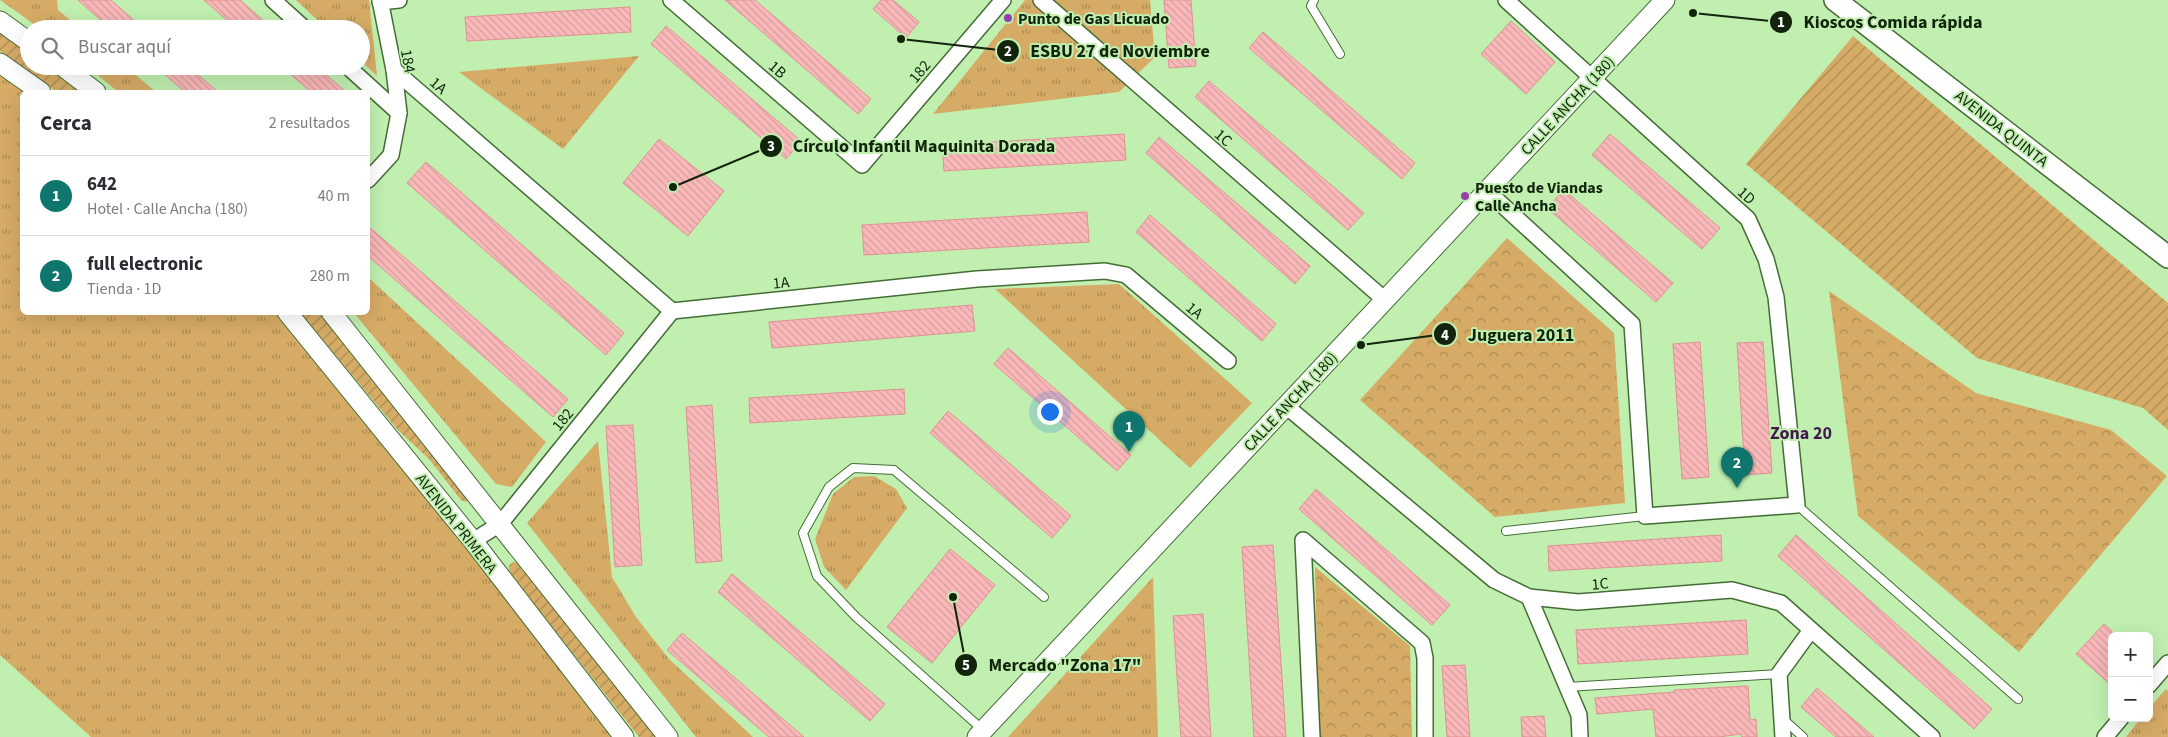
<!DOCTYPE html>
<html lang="es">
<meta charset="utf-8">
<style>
body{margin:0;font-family:"Source Sans 3",sans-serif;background:#f2f2f3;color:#2b2b33}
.controls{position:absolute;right:15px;bottom:15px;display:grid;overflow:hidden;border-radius:8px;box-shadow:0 5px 20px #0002}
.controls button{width:45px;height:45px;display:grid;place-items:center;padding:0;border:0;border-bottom:1px solid #e1e1e2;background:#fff;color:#2b2b33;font:25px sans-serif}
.you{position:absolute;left:1049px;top:411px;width:18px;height:18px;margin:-12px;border:4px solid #fff;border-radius:50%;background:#1a73e8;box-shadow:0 0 0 8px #1a73e833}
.badge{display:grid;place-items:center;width:32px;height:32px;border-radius:50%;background:#0f766e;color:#fff;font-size:16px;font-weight:700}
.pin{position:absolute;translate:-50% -41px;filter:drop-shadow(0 1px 2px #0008)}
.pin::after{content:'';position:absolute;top:26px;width:18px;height:15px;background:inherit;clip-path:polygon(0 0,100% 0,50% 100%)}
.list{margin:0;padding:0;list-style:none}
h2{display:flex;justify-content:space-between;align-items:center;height:65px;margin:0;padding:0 20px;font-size:21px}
h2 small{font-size:16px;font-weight:400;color:#7c7c81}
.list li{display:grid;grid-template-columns:32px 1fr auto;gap:15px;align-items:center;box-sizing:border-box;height:80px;padding:0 20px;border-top:1px solid #e1e1e2}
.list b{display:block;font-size:19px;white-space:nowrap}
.list p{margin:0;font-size:16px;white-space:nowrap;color:#7c7c81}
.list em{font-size:16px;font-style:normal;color:#7c7c81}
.icon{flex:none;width:28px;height:28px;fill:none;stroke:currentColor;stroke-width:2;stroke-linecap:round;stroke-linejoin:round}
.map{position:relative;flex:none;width:2168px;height:737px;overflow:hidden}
.search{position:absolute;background:#fff;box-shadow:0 5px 20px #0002;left:20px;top:20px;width:350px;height:55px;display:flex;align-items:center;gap:12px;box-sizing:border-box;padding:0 18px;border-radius:28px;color:#7c7c81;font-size:19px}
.panel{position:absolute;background:#fff;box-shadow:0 5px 20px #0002;left:20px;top:90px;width:350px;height:225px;border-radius:8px}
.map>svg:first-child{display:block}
</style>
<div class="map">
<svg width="2168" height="737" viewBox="0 0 2168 737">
<defs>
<pattern id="grass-tufts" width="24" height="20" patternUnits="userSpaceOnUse" patternTransform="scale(1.25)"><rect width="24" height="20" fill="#d6ab66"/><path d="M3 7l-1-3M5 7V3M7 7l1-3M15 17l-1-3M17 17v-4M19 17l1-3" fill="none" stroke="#ac8b52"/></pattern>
<pattern id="forest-crowns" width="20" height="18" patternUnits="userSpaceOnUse" patternTransform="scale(1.25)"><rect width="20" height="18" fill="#d6ab66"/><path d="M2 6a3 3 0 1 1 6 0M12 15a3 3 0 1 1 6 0" fill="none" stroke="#ac8b52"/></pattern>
<pattern id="garden-furrows" width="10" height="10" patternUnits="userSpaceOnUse" patternTransform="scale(1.25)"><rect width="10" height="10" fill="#d6ab66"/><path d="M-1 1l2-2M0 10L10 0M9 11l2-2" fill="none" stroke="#ac8b52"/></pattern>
<pattern id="building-back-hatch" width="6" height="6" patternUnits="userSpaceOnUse" patternTransform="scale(1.25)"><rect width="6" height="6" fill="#fab8b9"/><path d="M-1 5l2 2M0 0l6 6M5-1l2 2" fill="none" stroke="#d59e9e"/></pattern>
</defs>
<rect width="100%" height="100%" fill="#c0efb0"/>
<!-- grass -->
<g fill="url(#grass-tufts)">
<polygon points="0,0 57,0 58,10 81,29 41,29"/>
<polygon points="296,0 369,0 377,76 361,61 361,29 327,29"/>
<polygon points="1025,0 1150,0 1155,57 1119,92 933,114"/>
<polygon points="639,56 563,149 459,72"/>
<polygon points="87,66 125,66 156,92 118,92"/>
<polygon points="0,74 28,92 22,92 22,312 285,313 618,737 91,737 0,655"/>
<polygon points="368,277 546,442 512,487 496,484 354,313 368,312"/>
<polygon points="1119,284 1252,403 1190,468 995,289"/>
<polygon points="598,441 612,577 636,617 669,659 753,737 696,737 527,523"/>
<polygon points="874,476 896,489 907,508 846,590 824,567 815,539 833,494 854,477"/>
<polygon points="1153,577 1158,737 1008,737"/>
<polygon points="2166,689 2168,691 2168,737 2126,737 2141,718 2149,718 2149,708"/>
</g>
<!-- forest -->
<g fill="url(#forest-crowns)">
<polygon points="1507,238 1614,333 1625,503 1495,517 1360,400"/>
<polygon points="1829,291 1976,393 2111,430 2167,476 2019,652 1858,516"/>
<polygon points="1315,567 1410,646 1412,737 1319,737"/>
</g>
<!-- garden -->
<g fill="url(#garden-furrows)">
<polygon points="0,32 29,52 29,66 49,66 82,92 57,92 0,51"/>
<polygon points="1853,36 2168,303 2168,430 2143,408 1977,358 1746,164"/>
<polygon points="300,313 321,313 468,496 469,500 466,502 461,500 429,459 398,430"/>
<polygon points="514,562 520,563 656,737 639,737 512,576 509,570 509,565"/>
</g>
<!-- building -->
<g fill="url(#building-back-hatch)" stroke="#e19193">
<polygon points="78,0 111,0 144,29 111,29"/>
<polygon points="204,0 240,0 273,29 237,29"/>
<polygon points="725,0 755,0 871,99 858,114"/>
<polygon points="881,0 893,0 919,22 906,38 873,9"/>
<polygon points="1164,0 1191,0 1196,66 1169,68"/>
<polygon points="630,7 631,32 467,41 465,17"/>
<polygon points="1511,21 1555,62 1526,94 1481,54"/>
<polygon points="666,26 801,141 786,159 651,44"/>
<polygon points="1263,32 1415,163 1402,179 1249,48"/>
<polygon points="155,66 188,66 218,92 185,92"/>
<polygon points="281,66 316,66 346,92 311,92"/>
<polygon points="1209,81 1364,213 1348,230 1195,97"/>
<polygon points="1124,134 1126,160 944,171 942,145"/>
<polygon points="1610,134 1720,228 1702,249 1592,155"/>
<polygon points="1159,137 1310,266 1295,284 1146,153"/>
<polygon points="659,139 724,191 688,236 623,183"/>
<polygon points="426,162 624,333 606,355 407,183"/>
<polygon points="1564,190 1673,283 1656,302 1547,208"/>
<polygon points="1087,212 1089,242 864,255 862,225"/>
<polygon points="1150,215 1276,324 1262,341 1136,232"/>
<polygon points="368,226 568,399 553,417 368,256"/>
<polygon points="972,305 975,331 772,348 769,322"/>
<polygon points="1700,342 1709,477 1682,479 1673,344"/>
<polygon points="1763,342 1772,473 1745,475 1737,343"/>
<polygon points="1008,348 1131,455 1117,471 994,364"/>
<polygon points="904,389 905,414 750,423 749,398"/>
<polygon points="712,405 722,561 696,563 686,407"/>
<polygon points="948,411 1071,516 1052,538 930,433"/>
<polygon points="633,425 642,565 615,567 606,426"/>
<polygon points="1316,489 1450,605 1432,625 1299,509"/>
<polygon points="1721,535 1722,561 1549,571 1548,546"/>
<polygon points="1796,535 1992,709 1974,729 1778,556"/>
<polygon points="1273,545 1286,737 1254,737 1242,547"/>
<polygon points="950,549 995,585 932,663 887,627"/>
<polygon points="732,574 885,704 870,721 718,592"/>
<polygon points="1203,614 1211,737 1181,737 1173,616"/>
<polygon points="1746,620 1748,654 1578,664 1576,630"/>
<polygon points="2104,624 2112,631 2112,686 2076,654"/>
<polygon points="682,633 742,684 804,737 769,737 667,650"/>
<polygon points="1465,665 1470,737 1447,737 1442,666"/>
<polygon points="1748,686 1750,720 1756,719 1757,737 1742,737 1741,734 1719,737 1656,737 1653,709 1597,714 1595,698 1674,692 1674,690"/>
<polygon points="1817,688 1874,737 1836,737 1801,707"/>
<polygon points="1544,716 1546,737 1522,737 1521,717"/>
</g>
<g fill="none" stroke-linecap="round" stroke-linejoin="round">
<defs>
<g id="service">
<polyline points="1314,0 1311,6 1340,54"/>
<polyline points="1797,505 2018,699"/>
<polyline points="1506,531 1645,516"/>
<polyline points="1567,687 1779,674"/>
<polyline points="1783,719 1803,737"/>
<polyline points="983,730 856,617 817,576 803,533 829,487 853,468 894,470 1044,597"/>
</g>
<g id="minor">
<polyline points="273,0 305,29"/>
<polyline points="671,0 862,165 1003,0"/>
<polyline points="1041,0 1385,300"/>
<polyline points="380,2 399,0"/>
<polyline points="347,66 399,113"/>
<polyline points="394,70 672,311 977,279 1105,271 1126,275 1228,361"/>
<polyline points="368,180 391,155 399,113 394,70 380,0"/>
<polyline points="1487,191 1632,324 1645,516 1797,505 1776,297 1766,259 1748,219 1506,0"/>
<polyline points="1286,406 1494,580 1529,597 1578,602 1732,590 1781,603 1932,737"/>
<polyline points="473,541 500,524 672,311"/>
<polyline points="1529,597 1579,715 1580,737"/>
<polyline points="2149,685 2168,663"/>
<polyline points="1312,737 1303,540 1422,643 1425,658 1425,737"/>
<polyline points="1783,737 1779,674 1811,630"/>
<polyline points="2105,737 2121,718"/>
</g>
<g id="tertiary">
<polyline points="0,21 29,42"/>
<polyline points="0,63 41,92"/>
<polyline points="62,66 96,92"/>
<polyline points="287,312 473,541 624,737"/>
<polyline points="331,312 668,737"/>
<polyline points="977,737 1665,0"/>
</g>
<polyline id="secondary" points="1835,0 2168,257"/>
</defs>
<!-- service casing -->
<use href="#service" stroke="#446d35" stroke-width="10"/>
<!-- minor casing -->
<use href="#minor" stroke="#446d35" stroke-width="18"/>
<!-- tertiary casing -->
<use href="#tertiary" stroke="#446d35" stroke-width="21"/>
<!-- secondary casing -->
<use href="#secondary" stroke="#446d35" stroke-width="24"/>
<!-- service -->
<use href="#service" stroke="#fff" stroke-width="8"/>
<!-- minor -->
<use href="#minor" stroke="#fff" stroke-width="15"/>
<!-- tertiary -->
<use href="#tertiary" stroke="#fff" stroke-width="19"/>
<!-- secondary -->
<use href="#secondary" stroke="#fff" stroke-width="21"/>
</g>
<!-- markers -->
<g fill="#933fac" stroke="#c0efb0" stroke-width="2">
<circle cx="1008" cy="18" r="5"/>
<circle cx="1465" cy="196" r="5"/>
</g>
<g text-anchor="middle" stroke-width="4" stroke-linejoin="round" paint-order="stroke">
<!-- poi labels -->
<g font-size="16" font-weight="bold" fill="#12240c" stroke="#c0efb0" text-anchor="start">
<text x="1018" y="24">Punto de Gas Licuado</text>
<text x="1475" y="193">Puesto de Viandas<tspan x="1475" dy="18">Calle Ancha</tspan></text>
</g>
<!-- street labels -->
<g font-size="16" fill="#12240c" stroke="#c0efb0">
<text transform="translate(409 61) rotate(79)" y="6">184</text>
<text transform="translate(778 69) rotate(41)" y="6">1B</text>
<text transform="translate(919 71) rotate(-50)" y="6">182</text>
<text transform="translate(439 85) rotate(41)" y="6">1A</text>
<text transform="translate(1567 105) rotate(-47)" y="6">CALLE ANCHA (180)</text>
<text transform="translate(2002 128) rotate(38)" y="6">AVENIDA QUINTA</text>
<text transform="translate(1224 137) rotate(41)" y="6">1C</text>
<text transform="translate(1747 195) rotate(42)" y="6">1D</text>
<text transform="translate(781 282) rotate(-6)" y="6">1A</text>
<text transform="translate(1195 310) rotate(40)" y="6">1A</text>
<text transform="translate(1290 401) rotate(-47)" y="6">CALLE ANCHA (180)</text>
<text transform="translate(562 419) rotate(-51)" y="6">182</text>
<text transform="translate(457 523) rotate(52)" y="6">AVENIDA PRIMERA</text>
<text transform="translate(1600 583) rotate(-5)" y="6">1C</text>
</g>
<!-- neighbourhood labels -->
<g font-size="18" font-weight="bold" fill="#42194e" stroke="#c0efb0">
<text x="1801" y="439">Zona 20</text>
</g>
</g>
<!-- callouts -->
<path fill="none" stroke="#12240c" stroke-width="2" d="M1693 13L1781 22M901 39L1008 51M673 187L771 146M1361 345L1445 334M953 597L966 665"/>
<g fill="#12240c" stroke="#c0efb0" stroke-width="2">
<circle cx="1693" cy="13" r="5"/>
<circle cx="901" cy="39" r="5"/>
<circle cx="673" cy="187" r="5"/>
<circle cx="1361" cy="345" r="5"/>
<circle cx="953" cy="597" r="5"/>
<circle cx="1781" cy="22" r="12"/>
<circle cx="1008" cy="51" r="12"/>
<circle cx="771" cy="146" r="12"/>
<circle cx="1445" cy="334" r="12"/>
<circle cx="966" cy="665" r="12"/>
</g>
<g font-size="15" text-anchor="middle" font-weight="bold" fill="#fff">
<text x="1781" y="27">1</text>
<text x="1008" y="56">2</text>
<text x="771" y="151">3</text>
<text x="1445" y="340">4</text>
<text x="966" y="670">5</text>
</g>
<g font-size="18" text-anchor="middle" font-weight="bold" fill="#12240c" stroke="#c0efb0" stroke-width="4" stroke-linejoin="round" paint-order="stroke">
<text x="1893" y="28">Kioscos Comida rápida</text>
<text x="1120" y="57">ESBU 27 de Noviembre</text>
<text x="924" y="152">Círculo Infantil Maquinita Dorada</text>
<text x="1521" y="341">Juguera 2011</text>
<text x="1065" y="671">Mercado "Zona 17"</text>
</g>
</svg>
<div class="controls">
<button>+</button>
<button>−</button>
</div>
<div class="you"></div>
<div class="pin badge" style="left:1129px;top:452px">1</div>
<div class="pin badge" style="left:1737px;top:488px">2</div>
<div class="search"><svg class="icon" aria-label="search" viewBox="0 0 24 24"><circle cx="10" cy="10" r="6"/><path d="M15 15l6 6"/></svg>Buscar aquí</div>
<section class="panel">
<h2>Cerca<small>2 resultados</small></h2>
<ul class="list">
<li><span class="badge">1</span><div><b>642</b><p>Hotel · Calle Ancha (180)</p></div><em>40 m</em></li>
<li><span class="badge">2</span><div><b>full electronic</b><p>Tienda · 1D</p></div><em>280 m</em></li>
</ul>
</section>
</div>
